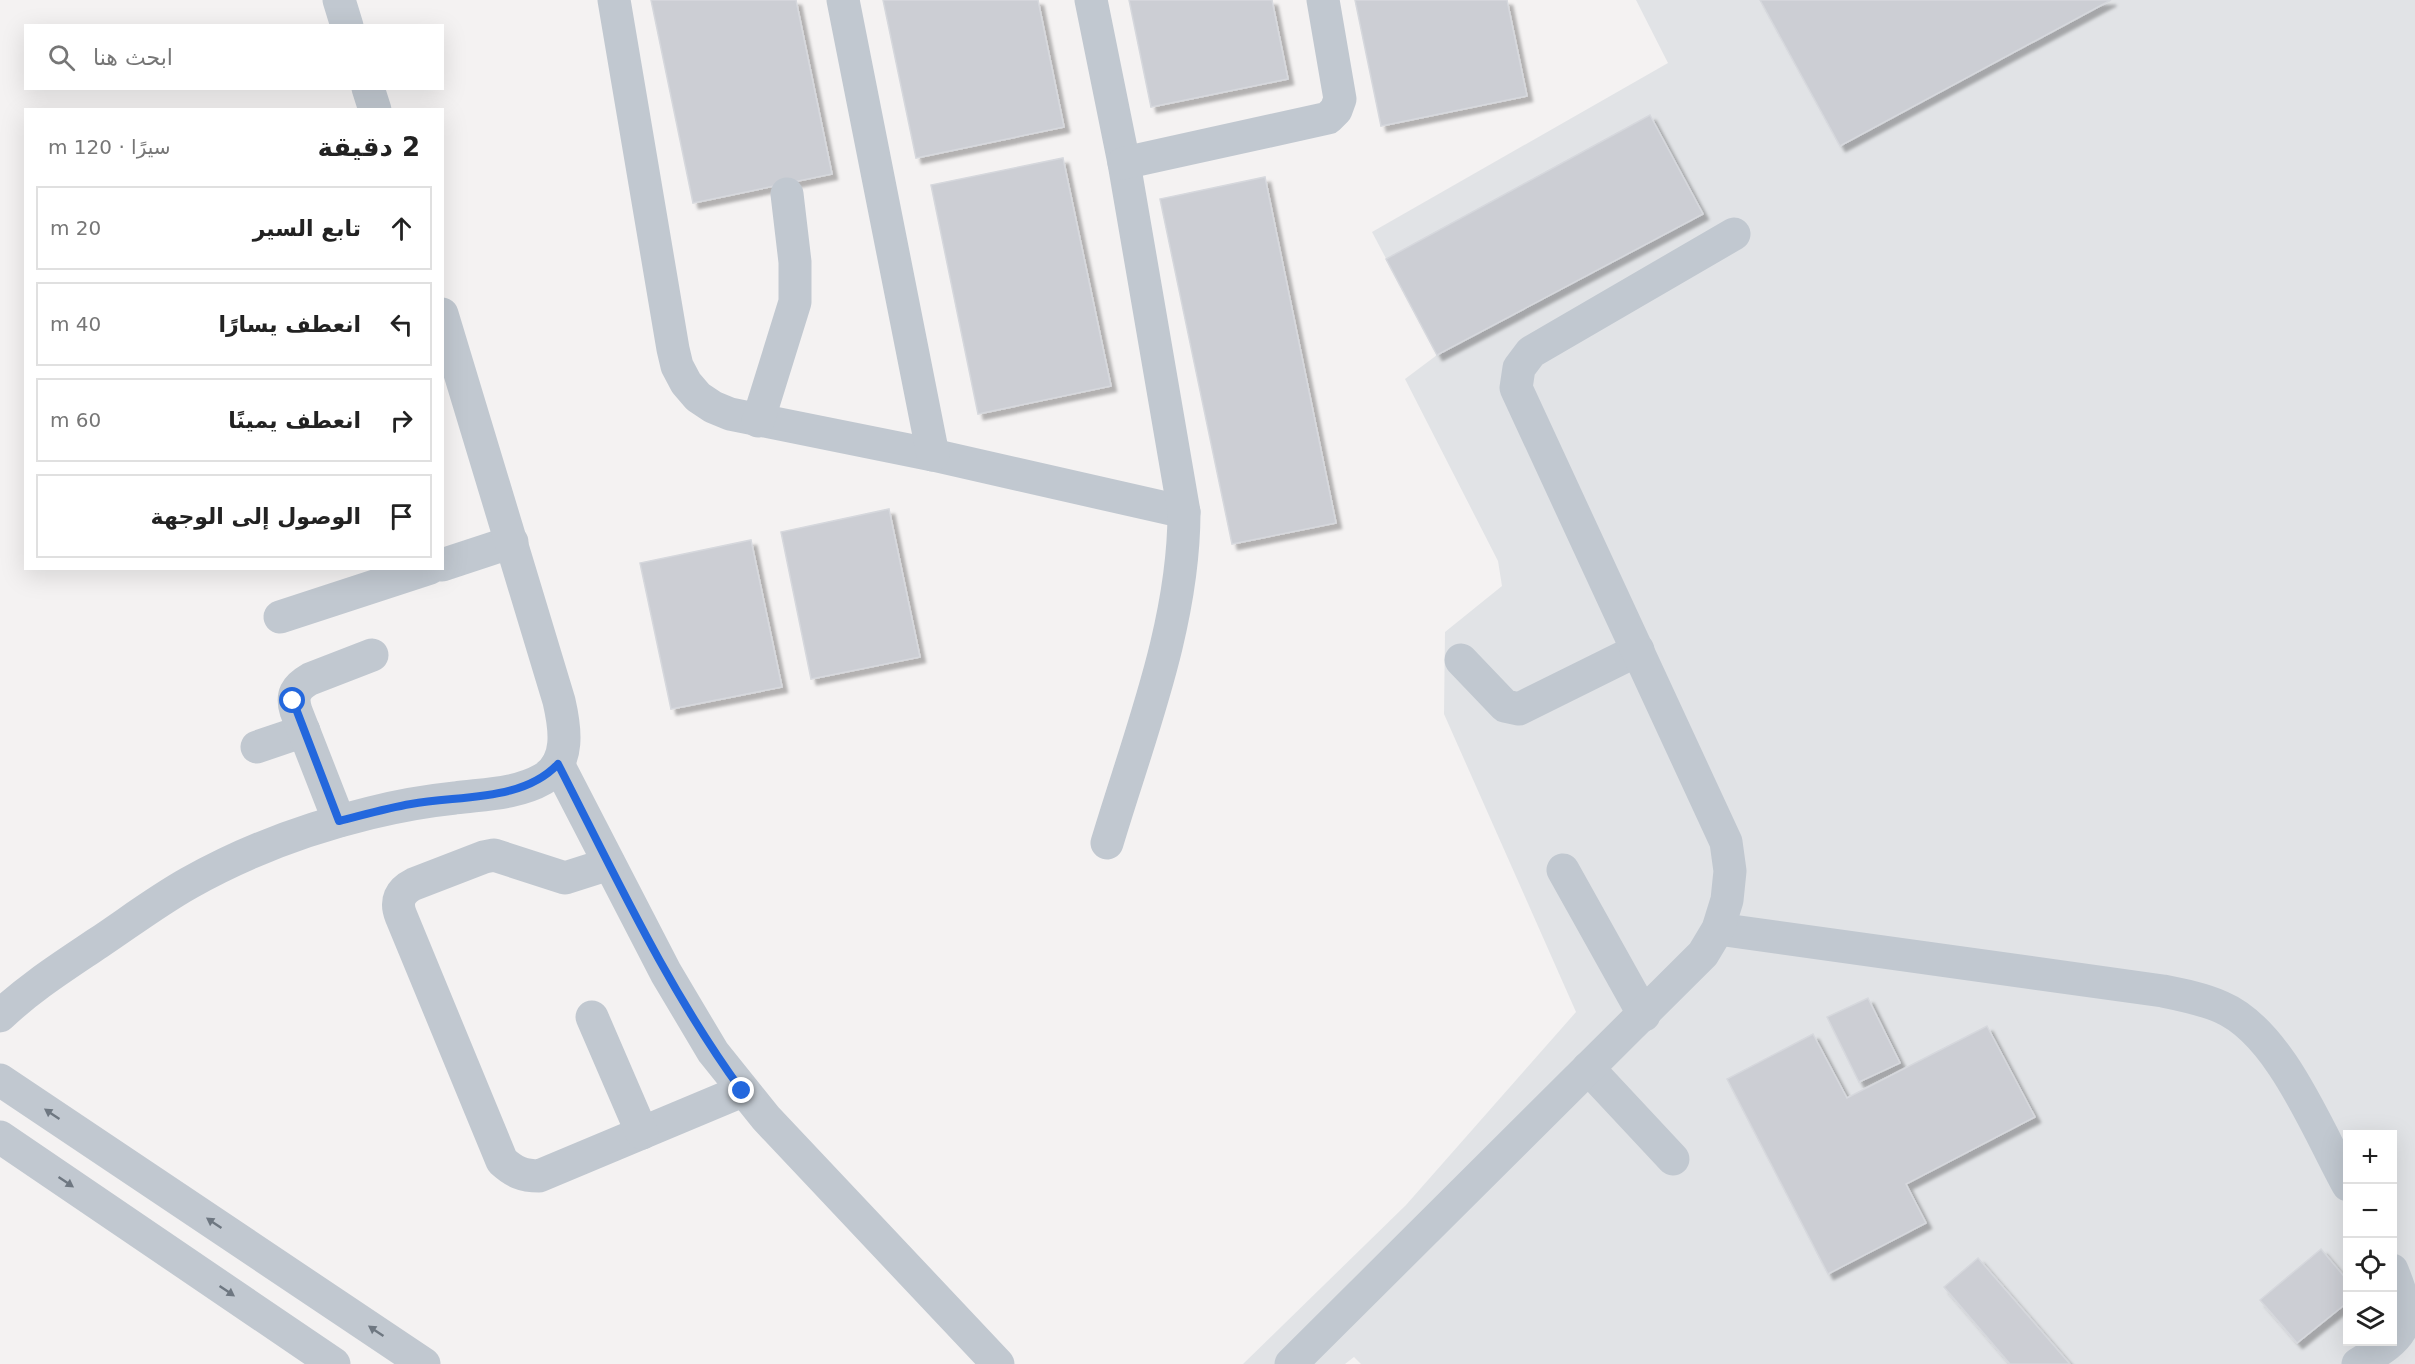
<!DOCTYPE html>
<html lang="ar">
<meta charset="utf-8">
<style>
body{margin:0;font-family:"DejaVu Sans",Cairo,sans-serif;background:#f6f6f6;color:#222;direction:rtl}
.controls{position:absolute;right:18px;bottom:18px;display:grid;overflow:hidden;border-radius:0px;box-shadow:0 6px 24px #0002}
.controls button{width:54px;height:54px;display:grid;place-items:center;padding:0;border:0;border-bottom:2px solid #e0e0e0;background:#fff;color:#222;font:30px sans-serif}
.stop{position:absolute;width:18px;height:18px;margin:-14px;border:4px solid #2367dd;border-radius:50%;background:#fff}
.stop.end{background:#2367dd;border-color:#fff;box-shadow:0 2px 6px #0008}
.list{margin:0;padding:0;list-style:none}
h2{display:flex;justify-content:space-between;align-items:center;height:78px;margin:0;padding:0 24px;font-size:26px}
h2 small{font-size:20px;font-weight:400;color:#767676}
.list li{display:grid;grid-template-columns:39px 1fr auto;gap:18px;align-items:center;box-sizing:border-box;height:84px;margin:0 12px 12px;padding:0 12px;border:2px solid #e0e0e0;border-radius:0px}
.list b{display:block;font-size:22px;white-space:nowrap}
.list em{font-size:20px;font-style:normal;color:#767676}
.icon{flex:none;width:33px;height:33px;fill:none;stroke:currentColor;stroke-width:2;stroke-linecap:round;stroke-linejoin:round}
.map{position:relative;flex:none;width:2415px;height:1364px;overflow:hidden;direction:ltr}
.search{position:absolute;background:#fff;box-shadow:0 6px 24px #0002;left:24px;top:24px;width:420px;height:66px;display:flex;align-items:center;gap:15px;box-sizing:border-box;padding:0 21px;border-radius:0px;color:#767676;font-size:22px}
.panel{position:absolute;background:#fff;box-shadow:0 6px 24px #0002;left:24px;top:108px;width:420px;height:462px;border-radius:0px;direction:rtl}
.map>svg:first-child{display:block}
</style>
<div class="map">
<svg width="2415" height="1364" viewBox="0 0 2415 1364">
<defs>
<filter id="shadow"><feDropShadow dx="5.5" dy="5.5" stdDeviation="1.5" flood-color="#0004"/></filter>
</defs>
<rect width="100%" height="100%" fill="#f4f2f2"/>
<!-- airport -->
<path fill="#e1e3e6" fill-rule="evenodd" d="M 1636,0 L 2415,0 L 2415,1364 L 1361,1364 L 1354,1357 L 1345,1364 L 1243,1364 L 1406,1205 L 1576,1012 L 1444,714 L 1445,632 L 1502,586 L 1498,561 L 1405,379 L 1437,355 L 1372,232 L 1668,63 ZM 2348,1134 L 2392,1134 L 2392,1342 L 2348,1342 Z"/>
<!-- building -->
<g fill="#ccced4" stroke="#d6d8dd" stroke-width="1.5" filter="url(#shadow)">
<polygon points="651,0 796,0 832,174 693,203"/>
<polygon points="883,0 1038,0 1064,127 916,158"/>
<polygon points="1129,0 1272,0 1288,79 1151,107"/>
<polygon points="1355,0 1507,0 1527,96 1381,126"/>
<polygon points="1760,0 2111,0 1840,146"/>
<polygon points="1650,115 1703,214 1437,355 1386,259"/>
<polygon points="1063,158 1111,386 978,414 931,185"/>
<polygon points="1265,177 1336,523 1232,544 1160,199"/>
<polygon points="889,509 920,657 811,679 781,532"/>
<polygon points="751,540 782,687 671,709 640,563"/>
<polygon points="1868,998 1900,1063 1859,1082 1827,1017"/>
<polygon points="1987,1026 2035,1117 1906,1184 1926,1223 1828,1274 1727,1079 1813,1034 1847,1098"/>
<polygon points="2321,1249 2348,1281 2348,1302 2297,1343 2260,1300"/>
<polygon points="1978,1258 2070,1364 2010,1364 1944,1287"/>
</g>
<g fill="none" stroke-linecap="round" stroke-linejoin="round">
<!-- minor -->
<g stroke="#c1c8d0" stroke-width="33">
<polyline points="339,0 347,26"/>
<polyline points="614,0 673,349 677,366 686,383 698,397 713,407 730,414 933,455 1184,512"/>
<polyline points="843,0 933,455"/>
<path d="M 1091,0 L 1124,163 L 1184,512 C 1184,625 1139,736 1107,843"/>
<polyline points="368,88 375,110"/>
<polyline points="1124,163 1328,118 1336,110 1340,99 1323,0"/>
<polyline points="758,421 795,302 795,262 787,194"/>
<polyline points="442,565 512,542"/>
<polyline points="280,617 430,568"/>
<polyline points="1461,660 1505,706 1519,709 1638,650"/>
<polyline points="257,747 304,731"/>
<polyline points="558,764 666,973 713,1052 766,1118 998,1364"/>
<path d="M 339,821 L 296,711 C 291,695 296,687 310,679 L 372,655"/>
<path d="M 609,864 L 565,878 L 494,855 L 484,857 L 414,884 C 400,891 395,901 401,916 L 502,1161 C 514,1172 523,1176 539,1176 L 742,1091"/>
<polyline points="1563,870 1644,1015"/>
<path d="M 1718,929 L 2163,991 C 2183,995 2203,999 2221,1007 C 2280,1032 2318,1131 2348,1185"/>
<path d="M 0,1016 C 29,988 64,966 98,943 C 128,923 157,901 189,883 C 244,852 308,828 370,813 C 398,806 426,801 455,798 C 484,794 517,794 543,779 C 571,763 565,727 559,701 L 442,314"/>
<polyline points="592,1017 642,1133"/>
<polyline points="1588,1068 1673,1159"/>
<polyline points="0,1080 424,1364"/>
<polyline points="0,1137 334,1364"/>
<polyline points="1291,1364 1703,954 1718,929 1727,900 1730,871 1726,842 1516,388 1519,368 1531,352 1734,234"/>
<path d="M 2358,1364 C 2407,1334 2415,1326 2392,1270"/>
</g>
</g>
<!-- one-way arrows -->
<defs><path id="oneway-solid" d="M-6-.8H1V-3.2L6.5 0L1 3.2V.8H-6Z" transform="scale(1.5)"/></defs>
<g fill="#6e7781">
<use href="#oneway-solid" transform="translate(52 1114) rotate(-146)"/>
<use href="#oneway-solid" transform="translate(66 1182) rotate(34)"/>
<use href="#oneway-solid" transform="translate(214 1223) rotate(-146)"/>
<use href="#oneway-solid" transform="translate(227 1291) rotate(34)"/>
<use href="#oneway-solid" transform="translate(376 1331) rotate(-146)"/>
</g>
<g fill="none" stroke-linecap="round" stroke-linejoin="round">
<!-- route -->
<path stroke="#2367dd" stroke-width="8" d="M 293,701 L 339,821 C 363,815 387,808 411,804 C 460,795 522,802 558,764 C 615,875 668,990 742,1091"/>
</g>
</svg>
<div class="controls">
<button>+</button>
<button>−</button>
<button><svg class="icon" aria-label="locate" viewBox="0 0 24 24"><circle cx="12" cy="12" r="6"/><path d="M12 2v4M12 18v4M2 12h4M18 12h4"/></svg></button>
<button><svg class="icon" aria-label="layers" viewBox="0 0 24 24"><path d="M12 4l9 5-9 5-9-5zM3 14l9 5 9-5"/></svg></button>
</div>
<div class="stop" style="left:293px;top:701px"></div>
<div class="stop end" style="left:742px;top:1091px"></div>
<div class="search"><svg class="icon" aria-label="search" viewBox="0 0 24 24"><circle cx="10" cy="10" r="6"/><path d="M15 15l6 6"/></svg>ابحث هنا</div>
<section class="panel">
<h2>2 دقيقة<small>سيرًا · 120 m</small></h2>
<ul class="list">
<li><svg class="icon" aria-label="ahead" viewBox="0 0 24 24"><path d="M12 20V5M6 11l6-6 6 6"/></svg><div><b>تابع السير</b></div><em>20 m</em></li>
<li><svg class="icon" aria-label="left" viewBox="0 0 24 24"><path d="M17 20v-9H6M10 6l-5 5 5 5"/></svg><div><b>انعطف يسارًا</b></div><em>40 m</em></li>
<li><svg class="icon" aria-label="right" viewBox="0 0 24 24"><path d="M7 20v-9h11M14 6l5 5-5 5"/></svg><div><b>انعطف يمينًا</b></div><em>60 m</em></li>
<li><svg class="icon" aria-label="arrive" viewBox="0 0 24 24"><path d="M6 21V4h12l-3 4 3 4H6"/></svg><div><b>الوصول إلى الوجهة</b></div></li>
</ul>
</section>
</div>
